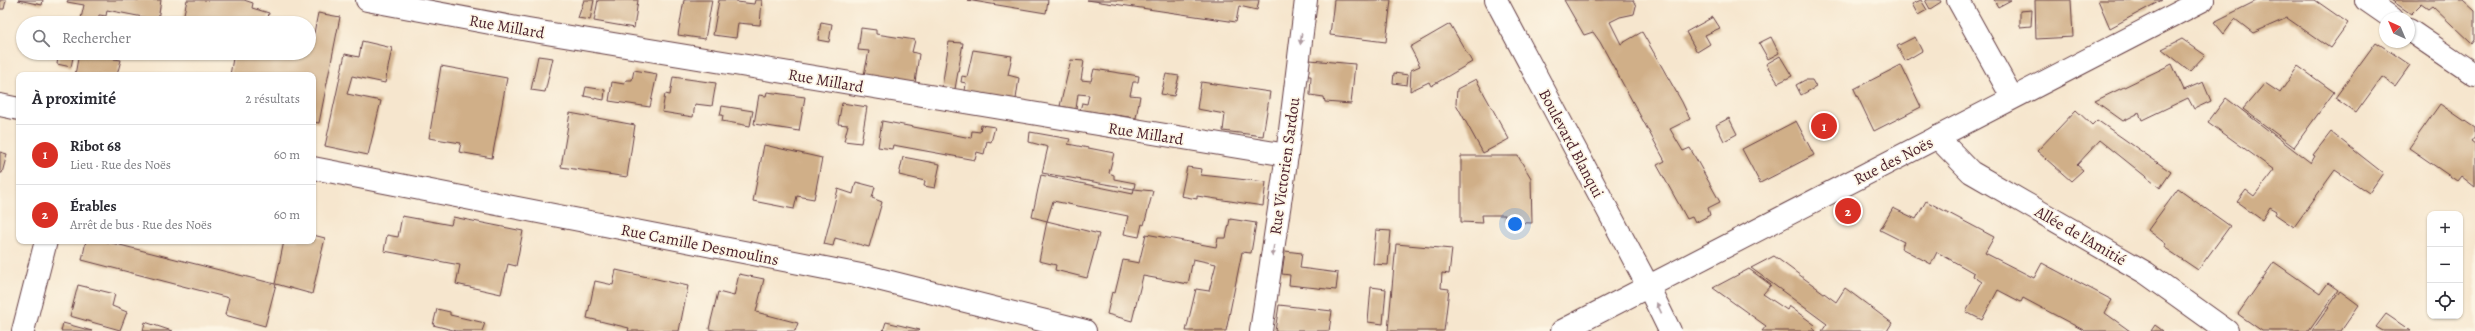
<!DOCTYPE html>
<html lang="fr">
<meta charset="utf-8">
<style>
body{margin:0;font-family:Alegreya,serif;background:#f2f2f3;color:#2b2b33}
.controls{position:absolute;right:12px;bottom:12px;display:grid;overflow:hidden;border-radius:8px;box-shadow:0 1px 3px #0004}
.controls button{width:36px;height:36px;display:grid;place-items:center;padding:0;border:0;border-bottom:1px solid #e1e1e2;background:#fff;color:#2b2b33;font:20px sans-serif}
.compass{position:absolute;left:2379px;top:12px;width:36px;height:36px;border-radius:50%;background:#fff;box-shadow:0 1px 3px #0004;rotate:316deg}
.you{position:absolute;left:1515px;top:224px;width:14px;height:14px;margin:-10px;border:3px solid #fff;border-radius:50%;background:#1a73e8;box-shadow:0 0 0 6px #1a73e833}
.badge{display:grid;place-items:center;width:26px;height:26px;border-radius:50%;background:#d93025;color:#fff;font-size:13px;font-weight:700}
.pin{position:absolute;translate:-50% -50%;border:2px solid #fff;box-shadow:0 1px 4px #0006}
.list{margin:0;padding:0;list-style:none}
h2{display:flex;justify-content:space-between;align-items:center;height:52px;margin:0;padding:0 16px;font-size:17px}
h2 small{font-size:13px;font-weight:400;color:#7c7c81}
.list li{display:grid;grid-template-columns:26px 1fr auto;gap:12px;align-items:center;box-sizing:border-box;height:60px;padding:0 16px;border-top:1px solid #e1e1e2}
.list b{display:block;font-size:15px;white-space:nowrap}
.list p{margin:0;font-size:13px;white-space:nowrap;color:#7c7c81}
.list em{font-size:13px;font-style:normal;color:#7c7c81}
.icon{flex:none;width:22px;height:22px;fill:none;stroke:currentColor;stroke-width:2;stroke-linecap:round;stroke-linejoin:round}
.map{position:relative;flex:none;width:2475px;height:331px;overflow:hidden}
.search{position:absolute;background:#fff;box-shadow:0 1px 3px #0004;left:16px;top:16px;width:300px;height:44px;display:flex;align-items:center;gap:10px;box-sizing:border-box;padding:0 14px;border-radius:22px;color:#7c7c81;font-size:15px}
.panel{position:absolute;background:#fff;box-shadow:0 1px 3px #0004;left:16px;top:72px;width:300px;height:172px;border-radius:8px}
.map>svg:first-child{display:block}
</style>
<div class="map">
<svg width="2475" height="331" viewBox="0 0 2475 331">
<rect width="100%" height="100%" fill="#fcf5e5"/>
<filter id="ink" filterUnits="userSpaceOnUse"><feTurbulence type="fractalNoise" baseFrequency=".025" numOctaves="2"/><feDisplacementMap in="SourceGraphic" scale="8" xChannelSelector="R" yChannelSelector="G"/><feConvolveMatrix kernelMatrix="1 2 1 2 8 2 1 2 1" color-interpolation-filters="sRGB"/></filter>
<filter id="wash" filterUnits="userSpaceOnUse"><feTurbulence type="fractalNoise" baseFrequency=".012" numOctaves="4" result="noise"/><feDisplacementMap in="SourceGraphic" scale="16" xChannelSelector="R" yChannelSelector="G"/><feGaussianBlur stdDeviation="0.9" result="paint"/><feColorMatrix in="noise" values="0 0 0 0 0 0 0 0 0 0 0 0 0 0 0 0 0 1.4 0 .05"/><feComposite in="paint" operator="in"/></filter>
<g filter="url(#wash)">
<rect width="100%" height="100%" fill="#f6e6ce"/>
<g id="blocks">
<!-- building -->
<g fill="#d0af88">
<polygon points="0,0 6,0 4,9 0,9"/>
<polygon points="18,0 43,0 42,5"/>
<polygon points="68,0 161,0 158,20 107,10 106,16 99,15 97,23 80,23 84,5 67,2"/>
<polygon points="187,0 244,0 253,3 252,8 269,13 267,23 182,23"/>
<polygon points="584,0 594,0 590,20 578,18"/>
<polygon points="598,0 638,0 634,28 594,21"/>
<polygon points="684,0 712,0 705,39 678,35"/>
<polygon points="719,0 737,0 737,2 754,4 755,0 762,0 760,25 738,23 736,38 713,35"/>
<polygon points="967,0 1048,0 1046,13"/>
<polygon points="1087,0 1259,0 1257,10 1239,6 1236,22"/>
<polygon points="1334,0 1391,0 1386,42 1330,35"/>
<polygon points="1564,0 1633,0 1636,6 1634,14 1620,17 1610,22 1621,44 1642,32 1682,102 1690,119 1670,129 1683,151 1690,148 1720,202 1708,208 1710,215 1695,223 1692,217 1687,219 1657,165 1665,161 1600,42 1593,32 1584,35"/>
<polygon points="1921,0 1927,10 1918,15 1912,4"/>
<polygon points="1925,0 1940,0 1941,2 1930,9"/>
<polygon points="1994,0 2011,0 1998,7"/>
<polygon points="2035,0 2071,0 2073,37 2036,39"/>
<polygon points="2098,0 2162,0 2110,28"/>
<polygon points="2258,0 2315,0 2348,23 2330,48 2287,18 2253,33 2235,19 2224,34 2214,22"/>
<polygon points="2391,0 2464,0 2475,10 2475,40 2472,44 2432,6 2428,9 2421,4 2411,14"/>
<polygon points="2032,10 2031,26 2020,27 2020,11"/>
<polygon points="318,13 340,17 319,123 313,122 313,75 230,75 234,53 309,53 309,37 313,38"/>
<polygon points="1713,17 1720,28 1705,35 1710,44 1697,52 1686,32"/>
<polygon points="821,22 832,24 829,42 818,40"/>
<polygon points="1450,24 1472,62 1431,86 1429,82 1410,91 1411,70 1420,66 1410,47"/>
<polygon points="861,28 876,30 876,34 915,40 912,52 919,54 915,83 864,75 869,51 858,50"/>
<polygon points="1771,37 1779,53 1768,59 1759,43"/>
<polygon points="1915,37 1922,51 1905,61 1897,46"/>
<polygon points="2182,39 2205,55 2190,71 2162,49"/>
<polygon points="362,41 392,48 385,83 352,76 347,94 381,101 368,155 325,146 345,54 359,57"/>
<polygon points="949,42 963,43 955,89 942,87"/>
<polygon points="2376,42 2410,65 2395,86 2382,77 2356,113 2335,98"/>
<polygon points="973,50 1012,56 1008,75 1019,78 1016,99 965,91 966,83 961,82 962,76 967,77"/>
<polygon points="59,53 74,53 71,67 57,64"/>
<polygon points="79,53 115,53 114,59 121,60 117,75 75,75"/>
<polygon points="169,53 185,53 184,57"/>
<polygon points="538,56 553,58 545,92 531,90"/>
<polygon points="1780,56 1792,76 1778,83 1766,64"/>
<polygon points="1071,60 1084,61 1081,80 1091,81 1094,69 1139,76 1138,82 1133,82 1130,95 1140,96 1136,118 1080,110 1082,103 1087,104 1089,95 1078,94 1076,109 1060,106"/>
<polygon points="1310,60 1355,64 1351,104 1325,102 1324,97 1310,95 1311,76 1308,76"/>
<polygon points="2172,64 2184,90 2203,82 2211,101 2194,109 2188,98 2142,120 2139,113 2123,121 2095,101"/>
<polygon points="1901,65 1921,107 1874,131 1854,89"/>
<polygon points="441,66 507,78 492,158 459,152 461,143 429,138"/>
<polygon points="2298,66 2334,92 2294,147 2243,109 2265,83 2280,93"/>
<polygon points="634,70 657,74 650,107 609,101 612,82 624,84 626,80 632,80"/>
<polygon points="1394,73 1408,75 1407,85 1393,83"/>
<polygon points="1166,74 1179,76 1174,96 1161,94"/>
<polygon points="673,77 716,83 712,106 695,104 693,117 662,112 665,94 670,95"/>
<polygon points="1476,79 1509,139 1483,153 1456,104 1457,89"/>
<polygon points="1805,80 1812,80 1816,87 1801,95 1796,85"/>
<polygon points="1201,82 1270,92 1263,136 1223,131 1225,114 1197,109"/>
<polygon points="586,87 605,90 604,100 584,96"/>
<polygon points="767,92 805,97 799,131 754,124 759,95 766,96"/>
<polygon points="2226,98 2311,163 2315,156 2313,155 2331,132 2383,173 2369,193 2335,170 2294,227 2275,214 2277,211 2270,207 2262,220 2237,202 2246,190 2254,196 2274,170 2208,122"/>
<polygon points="842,103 867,107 861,143 844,141 848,125 838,124"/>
<polygon points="2440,104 2475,128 2475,136 2471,141 2475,144 2475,187 2461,176 2457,181 2409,148"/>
<polygon points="722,106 753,111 750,126 722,121 723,115 720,115"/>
<polygon points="2076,110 2092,125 2097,120 2171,172 2160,188 2100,140 2077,165 2083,170 2071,181 2037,151"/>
<polygon points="570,113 635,125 627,177 561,167"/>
<polygon points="1827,114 1834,131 1821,137 1813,121"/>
<polygon points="1729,118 1737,134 1724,141 1716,125"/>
<polygon points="882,121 971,138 972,131 980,132 981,125 995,127 991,142 987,141 984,154 977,152 975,160 893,145 892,149 878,147"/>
<polygon points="1796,121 1814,155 1760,183 1742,149"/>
<polygon points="1030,132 1070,139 1068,144 1114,153 1109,173 1114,175 1114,179 1135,183 1134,189 1042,173 1048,147 1029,142"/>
<polygon points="764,145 822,158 814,199 797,196 794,209 753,201"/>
<polygon points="0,152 7,154 2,173 0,173"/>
<polygon points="1461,156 1518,156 1531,178 1532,223 1506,222 1505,215 1482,215 1483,223 1461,222"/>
<polygon points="903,157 940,164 935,188 924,186 925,181 899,175"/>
<polygon points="1187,167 1202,169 1201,175 1266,182 1263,206 1197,196 1197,199 1181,196"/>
<polygon points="1041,175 1133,194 1134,189 1153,191 1144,225 1142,224 1139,237 1124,234 1128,216 1053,201 1047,221 1032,217"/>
<polygon points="856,182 875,187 872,198 882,202 869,247 835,238 833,246 824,244 838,189 853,194"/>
<polygon points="2178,189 2230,226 2198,270 2164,247 2166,244 2148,230"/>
<polygon points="1926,201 1994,237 1985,253 2034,278 2042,263 2112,300 2105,313 2130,331 2085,331 2023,298 2021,302 1998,290 1982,320 1966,312 1982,282 1973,276 1974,273 1937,252 1931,264 1901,248 1904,242 1880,230 1893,208 1916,219"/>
<polygon points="402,216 451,225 453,217 523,231 516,266 508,264 501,294 456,284 460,265 384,251 387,235 398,237"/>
<polygon points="1230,219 1256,223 1251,253 1242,252 1226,331 1186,331 1196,289 1209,291 1216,264 1193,259 1188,284 1143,276 1132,321 1107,314 1112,292 1115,293 1123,260 1139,263 1146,234 1216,247 1218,238 1226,238"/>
<polygon points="1047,221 1099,234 1087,278 1055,270 1056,265 1039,261"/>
<polygon points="1376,230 1391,231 1388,265 1373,264"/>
<polygon points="313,235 325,238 312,294 276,284 265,326 225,315 229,298 82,260 86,241 104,241 275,284 284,241 313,241"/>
<polygon points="1396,244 1452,249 1449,274 1442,273 1441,288 1449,289 1444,331 1388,331"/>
<polygon points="1285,251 1302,253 1300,268 1338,273 1336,290 1289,285 1290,275 1282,274"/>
<polygon points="1774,256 1836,302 1845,288 1892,323 1887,331 1822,331 1827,324 1751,268"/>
<polygon points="2274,262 2320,294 2328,283 2338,290 2309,331 2262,331 2238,314"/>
<polygon points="1749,269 1771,285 1763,294 1787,310 1789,306 1815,325 1812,328 1816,331 1762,331 1766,326 1713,288"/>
<polygon points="616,270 688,286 679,331 628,331 629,328 587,318 595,281 613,285"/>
<polygon points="739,274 764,279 756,312 798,323 795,331 718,331 709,329 718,292 734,296"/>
<polygon points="78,285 115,294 112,306 127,312 120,330 70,316"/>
<polygon points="1371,287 1386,289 1383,324 1368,322"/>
<polygon points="2340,291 2359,305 2341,331 2312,331"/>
<polygon points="1279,305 1332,311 1329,331 1275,331"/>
<polygon points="437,309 450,312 450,315 485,323 482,331 457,331 433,325"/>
<polygon points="2386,314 2411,331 2383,331 2376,327"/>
<polygon points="145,322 172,331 143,331"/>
<polygon points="886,322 920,330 919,331 883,331"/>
<polygon points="63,323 92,331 61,331"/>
<polygon points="2155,325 2163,331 2151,331"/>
</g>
</g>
</g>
<g filter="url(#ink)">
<use href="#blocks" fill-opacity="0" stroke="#643d43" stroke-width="1"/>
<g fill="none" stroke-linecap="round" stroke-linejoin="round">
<defs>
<g id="minor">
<polyline points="367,0 528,30 1287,155"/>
<polyline points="1496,0 1648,286 1670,331"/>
<polyline points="1958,0 2012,97"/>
<polyline points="2366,0 2392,18"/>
<polyline points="2409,30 2475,75"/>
<polyline points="0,105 19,109"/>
<polyline points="1937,137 1971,172 2146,273 2227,331"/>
<polyline points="313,168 866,276 1085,331"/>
<polyline points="23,331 46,241"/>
<polyline points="1261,331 1287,155 1306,0"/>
<polyline points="1562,331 2203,0"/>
</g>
</defs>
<!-- minor casing -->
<use href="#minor" stroke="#643d43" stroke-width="24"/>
<!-- minor -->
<use href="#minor" stroke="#fff" stroke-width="22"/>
</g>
<!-- one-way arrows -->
<defs><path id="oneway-solid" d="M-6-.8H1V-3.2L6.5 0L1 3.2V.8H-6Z"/></defs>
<g fill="#ae9aa0">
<use href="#oneway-solid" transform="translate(1301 39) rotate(97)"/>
<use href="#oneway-solid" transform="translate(1273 251) rotate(98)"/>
<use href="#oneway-solid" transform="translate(1659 308) rotate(-115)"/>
</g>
</g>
<g text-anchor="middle" stroke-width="3.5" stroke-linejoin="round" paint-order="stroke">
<!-- street labels -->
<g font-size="16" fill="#4a1f2b" stroke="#fcf5e5">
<text transform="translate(507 26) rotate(10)" y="6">Rue Millard</text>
<text transform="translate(826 80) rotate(10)" y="6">Rue Millard</text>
<text transform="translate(1146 133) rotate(9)" y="6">Rue Millard</text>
<text transform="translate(1572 143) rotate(62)" y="6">Boulevard Blanqui</text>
<text transform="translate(1893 160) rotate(-27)" y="6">Rue des Noës</text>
<text transform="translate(1284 166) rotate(-82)" y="6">Rue Victorien Sardou</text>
<text transform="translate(2081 235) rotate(30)" y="6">Allée de l'Amitié</text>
<text transform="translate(700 244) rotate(11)" y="6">Rue Camille Desmoulins</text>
</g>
</g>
</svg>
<div class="controls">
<button>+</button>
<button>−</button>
<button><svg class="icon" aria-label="locate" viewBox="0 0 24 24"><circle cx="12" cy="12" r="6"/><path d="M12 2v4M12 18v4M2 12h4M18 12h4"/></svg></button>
</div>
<svg class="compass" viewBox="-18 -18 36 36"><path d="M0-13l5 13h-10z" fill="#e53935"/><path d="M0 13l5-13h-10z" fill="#7c7c81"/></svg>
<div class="you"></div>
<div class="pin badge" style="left:1824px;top:126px">1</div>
<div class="pin badge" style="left:1848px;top:211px">2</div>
<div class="search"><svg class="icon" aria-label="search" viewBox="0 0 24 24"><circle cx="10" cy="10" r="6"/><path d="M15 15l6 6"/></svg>Rechercher</div>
<section class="panel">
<h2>À proximité<small>2 résultats</small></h2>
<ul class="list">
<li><span class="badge">1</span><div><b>Ribot 68</b><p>Lieu · Rue des Noës</p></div><em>60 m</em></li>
<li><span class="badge">2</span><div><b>Érables</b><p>Arrêt de bus · Rue des Noës</p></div><em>60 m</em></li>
</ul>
</section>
</div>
